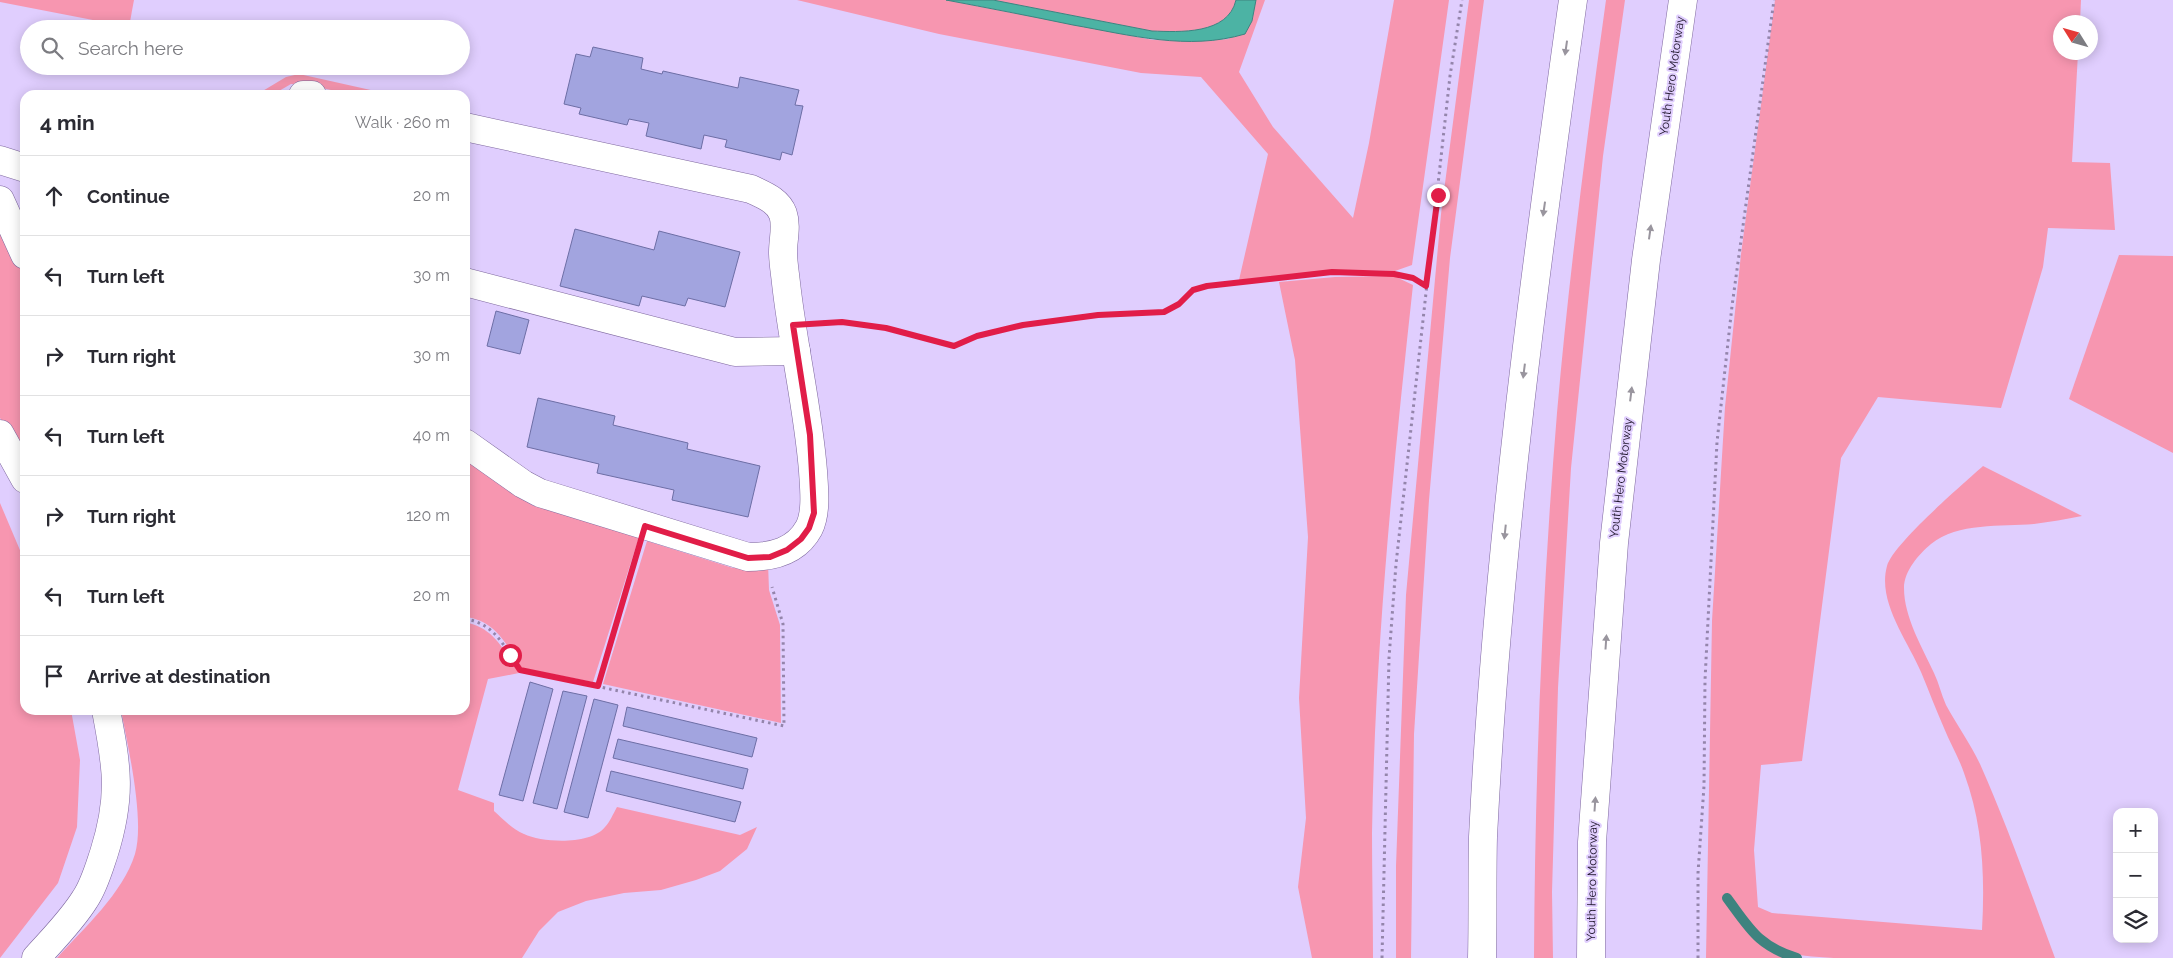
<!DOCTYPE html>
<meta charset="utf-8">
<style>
body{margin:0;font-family:Raleway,sans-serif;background:#f7f7f7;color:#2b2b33}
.controls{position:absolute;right:15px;bottom:15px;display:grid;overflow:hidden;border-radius:10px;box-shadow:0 2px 12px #0003}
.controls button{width:45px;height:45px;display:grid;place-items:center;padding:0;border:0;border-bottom:1px solid #e1e1e2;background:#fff;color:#2b2b33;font:25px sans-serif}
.compass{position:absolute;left:2053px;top:15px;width:45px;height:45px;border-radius:50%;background:#fff;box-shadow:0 2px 12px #0003;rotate:307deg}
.stop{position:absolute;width:15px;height:15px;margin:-11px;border:4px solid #e11d48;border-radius:50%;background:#fff}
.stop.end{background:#e11d48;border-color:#fff;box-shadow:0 1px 5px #0008}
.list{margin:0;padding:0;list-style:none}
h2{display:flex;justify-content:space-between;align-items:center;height:65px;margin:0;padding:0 20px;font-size:21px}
h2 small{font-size:16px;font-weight:400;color:#7c7c81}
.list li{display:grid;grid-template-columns:32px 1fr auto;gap:15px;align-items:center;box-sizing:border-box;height:80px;padding:0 20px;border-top:1px solid #e1e1e2}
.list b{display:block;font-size:19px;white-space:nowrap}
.list em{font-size:16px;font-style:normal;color:#7c7c81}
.icon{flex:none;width:28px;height:28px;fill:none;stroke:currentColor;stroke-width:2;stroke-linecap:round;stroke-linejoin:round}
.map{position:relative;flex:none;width:2173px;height:958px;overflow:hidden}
.search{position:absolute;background:#fff;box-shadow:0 2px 12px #0003;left:20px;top:20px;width:450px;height:55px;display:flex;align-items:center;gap:12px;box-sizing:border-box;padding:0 18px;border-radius:28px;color:#7c7c81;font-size:19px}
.panel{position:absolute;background:#fff;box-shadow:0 2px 12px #0003;left:20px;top:90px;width:450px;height:625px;border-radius:15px}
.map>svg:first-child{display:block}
</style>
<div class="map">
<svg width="2173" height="958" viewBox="0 0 2173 958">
<rect width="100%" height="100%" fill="#e0cefe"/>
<!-- green -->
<g fill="#f796b0">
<polygon points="0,0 134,0 129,27 0,2"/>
<polygon points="797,0 946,0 1153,40 1205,41 1228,39 1252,21 1256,0 1265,0 1239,72 1273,127 1353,218 1369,143 1394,0 1449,0 1412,265 1395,271 1333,270 1239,280 1268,154 1201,77 1141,73 939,34"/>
<path d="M 993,0 L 1236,0 C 1228,35 1179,32 1152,31 Z"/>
<polygon points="1469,0 1484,0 1450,258 1429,500 1414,734 1411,958 1396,958 1396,866 1406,595 1441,214"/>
<path d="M 1606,0 L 1625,0 L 1603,156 L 1571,468 L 1558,688 L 1552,892 L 1553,958 L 1534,958 C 1535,776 1542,594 1557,413 C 1569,275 1587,137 1606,0 Z"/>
<path d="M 1775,0 L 2081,0 L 2080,22 L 2060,22 L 2060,52 L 2078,53 L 2072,162 L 2110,163 L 2115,230 L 2048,228 L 2043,267 L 2001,408 L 1878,397 L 1841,458 L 1802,761 L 1761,765 L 1754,850 L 1758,907 L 1772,913 L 1982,930 C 1985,876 1983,824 1964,773 C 1959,758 1950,743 1944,728 C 1936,710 1929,691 1921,672 C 1908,641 1877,602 1887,566 C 1893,544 1963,484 1983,466 L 2082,516 C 2066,519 2050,522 2034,524 C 2001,527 1958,522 1931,544 C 1919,554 1904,571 1904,588 C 1904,617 1922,647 1934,673 C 1939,683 1941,694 1946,705 C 1957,725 1970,743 1980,764 C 2008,827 2031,893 2055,958 L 1834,958 C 1807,956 1781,956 1760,937 C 1747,926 1739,909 1729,896 L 1725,900 C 1742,923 1757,950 1787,958 L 1706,958 L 1712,621 L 1725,407 L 1741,254 Z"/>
<polygon points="299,74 393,95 354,95 308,85 291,84 272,95 256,95 286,77"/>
<polygon points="0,221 25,274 25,458 0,418"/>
<polygon points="2119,255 2173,256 2173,453 2069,399"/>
<path d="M 1394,276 L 1413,285 C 1393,467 1375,650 1372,833 C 1372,875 1373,916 1373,958 L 1312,958 L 1298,887 L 1306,818 L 1299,698 L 1308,537 L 1295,360 L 1279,282 L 1335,277 Z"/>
<path d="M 465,458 L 532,505 L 639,537 L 593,682 L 522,668 C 507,646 496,620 465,617 Z"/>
<polygon points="0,503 25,562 25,710 71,710 80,760 77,827 58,883 0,958"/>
<polygon points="647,541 733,568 768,563 769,590 780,625 781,723 603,684"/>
<path d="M 465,622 C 496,629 502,649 519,673 L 488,679 L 458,790 L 494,803 L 494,811 C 503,819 512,829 524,834 C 543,843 591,845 605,827 C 610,822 613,814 617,807 L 740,835 L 757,827 L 747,849 L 720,871 L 696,880 L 661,890 L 624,893 L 586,901 L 558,912 L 539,931 L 522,958 L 57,958 C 84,928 123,893 135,854 C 145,820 128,747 121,710 L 465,710 Z"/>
</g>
<!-- water -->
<path fill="#4cb3a4" stroke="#3e837f" d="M 946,0 L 993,0 L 1152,31 C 1179,32 1228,35 1236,0 L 1256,0 L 1252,21 L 1245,34 C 1188,51 1130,35 1073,25 C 1030,16 988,8 946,0 Z"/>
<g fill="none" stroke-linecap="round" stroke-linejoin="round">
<!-- stream -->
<path stroke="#3e837f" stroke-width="10" d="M 1727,898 C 1750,929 1758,946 1797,958"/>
</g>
<!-- building -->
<g fill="#a2a4df" stroke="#6d6ea5">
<polygon points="593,47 643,58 641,69 662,74 663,71 738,88 740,77 799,90 795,105 803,106 792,155 782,152 780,160 725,147 727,140 704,135 701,149 646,136 649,123 629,119 627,125 579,114 581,108 564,104 576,54 590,57"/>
<polygon points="575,229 654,250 659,231 740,252 725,307 688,298 685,306 642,296 639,306 560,286"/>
<polygon points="496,311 529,320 520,354 487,346"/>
<polygon points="538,398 615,416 613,425 688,443 687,449 760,466 748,517 672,500 674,490 597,473 599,464 527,447"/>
<polygon points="530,682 553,689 523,801 499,795"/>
<polygon points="563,691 587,696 557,809 533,803"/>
<polygon points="594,699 618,705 588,818 564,812"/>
<polygon points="627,707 757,738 752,757 623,726"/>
<polygon points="618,739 748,769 743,789 613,758"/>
<polygon points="611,771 741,802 735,822 606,791"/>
</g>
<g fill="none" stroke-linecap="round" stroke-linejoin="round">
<defs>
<g id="minor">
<polyline points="303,95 312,95"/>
<path d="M 465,127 L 751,189 C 763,195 778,200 783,214 C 787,226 783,240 783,252 C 783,262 785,273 786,283 C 793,346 808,408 813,471 C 814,488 817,512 809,528 C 796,552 772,557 748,557 L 540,493 L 523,484 L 465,443"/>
<polyline points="0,160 25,168"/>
<polyline points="0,200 25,255"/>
<polyline points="465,282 735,352 796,351"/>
<polyline points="0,434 25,479"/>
<path d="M 36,958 C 53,939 72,920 85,899 C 94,886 99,868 104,853 C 122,796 117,767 106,710"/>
</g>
<g id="highway">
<path d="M 1482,958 C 1483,918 1482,877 1483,837 C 1497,556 1534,278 1573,0"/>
<polyline points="1591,958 1592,842 1614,543 1646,260 1683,0"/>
</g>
</defs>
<!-- minor casing -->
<use href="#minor" stroke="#7e689e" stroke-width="29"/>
<!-- highway casing -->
<use href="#highway" stroke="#7e689e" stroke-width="29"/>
<!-- path -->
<g stroke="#9485ab" stroke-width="3" stroke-dasharray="2.5 4" stroke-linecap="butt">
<polyline points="823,322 842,322 886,328 954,346 977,336 1023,325 1098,315 1164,313 1179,304 1193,290 1207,286 1332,272 1394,274 1413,278 1426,286"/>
<path d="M 465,619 C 495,623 505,648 520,670 L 784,726 L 783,624 L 772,587"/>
<polyline points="598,686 636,557"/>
<polyline points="1382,958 1389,658 1396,564 1450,76 1462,0"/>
<polyline points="1698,958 1698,873 1704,786 1705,680 1717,442 1732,306 1774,0"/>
</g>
<!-- minor -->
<use href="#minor" stroke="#fff" stroke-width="28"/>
<!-- highway -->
<use href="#highway" stroke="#fff" stroke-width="28"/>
</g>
<!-- one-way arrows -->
<defs><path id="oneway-solid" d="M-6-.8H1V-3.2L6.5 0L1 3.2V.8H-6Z" transform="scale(1.25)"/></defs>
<g fill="#99959e">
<use href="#oneway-solid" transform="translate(1566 48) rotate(98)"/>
<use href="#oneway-solid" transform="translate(1544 209) rotate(98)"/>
<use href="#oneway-solid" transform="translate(1650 232) rotate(-82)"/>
<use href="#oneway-solid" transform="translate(1524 371) rotate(97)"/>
<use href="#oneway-solid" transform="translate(1631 394) rotate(-83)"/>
<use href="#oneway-solid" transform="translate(1505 532) rotate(96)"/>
<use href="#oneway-solid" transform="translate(1606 642) rotate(-86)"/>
<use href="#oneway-solid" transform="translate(1595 804) rotate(-86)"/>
</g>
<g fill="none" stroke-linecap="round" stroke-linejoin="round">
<!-- route -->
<polyline stroke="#e11d48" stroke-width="6" points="510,655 520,670 598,686 645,526 748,558 770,557 787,550 801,539 809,528 814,513 810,435 793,325 842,322 886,328 954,346 977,336 1023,325 1098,315 1164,312 1179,304 1193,290 1207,286 1332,272 1394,274 1413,278 1426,286 1438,195"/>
</g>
<g text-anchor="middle" stroke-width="4" stroke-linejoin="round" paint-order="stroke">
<!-- street labels -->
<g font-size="12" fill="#1c1328" stroke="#e0cefe">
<text transform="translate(1672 76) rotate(-82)" y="4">Youth Hero Motorway</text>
<text transform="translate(1621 478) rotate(-83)" y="4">Youth Hero Motorway</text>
<text transform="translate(1592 881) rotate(-89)" y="4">Youth Hero Motorway</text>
</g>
</g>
</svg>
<div class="controls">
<button>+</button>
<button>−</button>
<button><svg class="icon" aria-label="layers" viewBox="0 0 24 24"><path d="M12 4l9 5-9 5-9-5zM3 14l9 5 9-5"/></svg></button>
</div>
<svg class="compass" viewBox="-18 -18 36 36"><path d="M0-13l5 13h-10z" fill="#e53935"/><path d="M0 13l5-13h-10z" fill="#7c7c81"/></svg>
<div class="stop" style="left:510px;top:655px"></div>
<div class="stop end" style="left:1438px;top:195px"></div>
<div class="search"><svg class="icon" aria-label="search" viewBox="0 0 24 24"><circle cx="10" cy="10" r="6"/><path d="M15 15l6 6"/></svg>Search here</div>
<section class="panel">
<h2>4 min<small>Walk · 260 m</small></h2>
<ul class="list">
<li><svg class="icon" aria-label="ahead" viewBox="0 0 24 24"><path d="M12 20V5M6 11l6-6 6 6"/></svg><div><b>Continue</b></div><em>20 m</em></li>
<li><svg class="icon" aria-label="left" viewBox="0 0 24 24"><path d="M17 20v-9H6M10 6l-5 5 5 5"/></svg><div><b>Turn left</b></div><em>30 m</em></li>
<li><svg class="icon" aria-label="right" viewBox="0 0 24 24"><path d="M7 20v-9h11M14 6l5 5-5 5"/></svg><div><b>Turn right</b></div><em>30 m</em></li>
<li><svg class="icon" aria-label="left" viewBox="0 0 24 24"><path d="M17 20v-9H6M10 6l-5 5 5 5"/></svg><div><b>Turn left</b></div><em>40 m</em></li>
<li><svg class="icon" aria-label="right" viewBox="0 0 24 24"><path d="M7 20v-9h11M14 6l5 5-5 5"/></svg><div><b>Turn right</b></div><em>120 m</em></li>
<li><svg class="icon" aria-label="left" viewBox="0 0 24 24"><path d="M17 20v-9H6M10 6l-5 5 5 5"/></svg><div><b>Turn left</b></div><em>20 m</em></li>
<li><svg class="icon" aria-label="arrive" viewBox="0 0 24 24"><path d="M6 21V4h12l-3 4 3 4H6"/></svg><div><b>Arrive at destination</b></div></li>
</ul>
</section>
</div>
